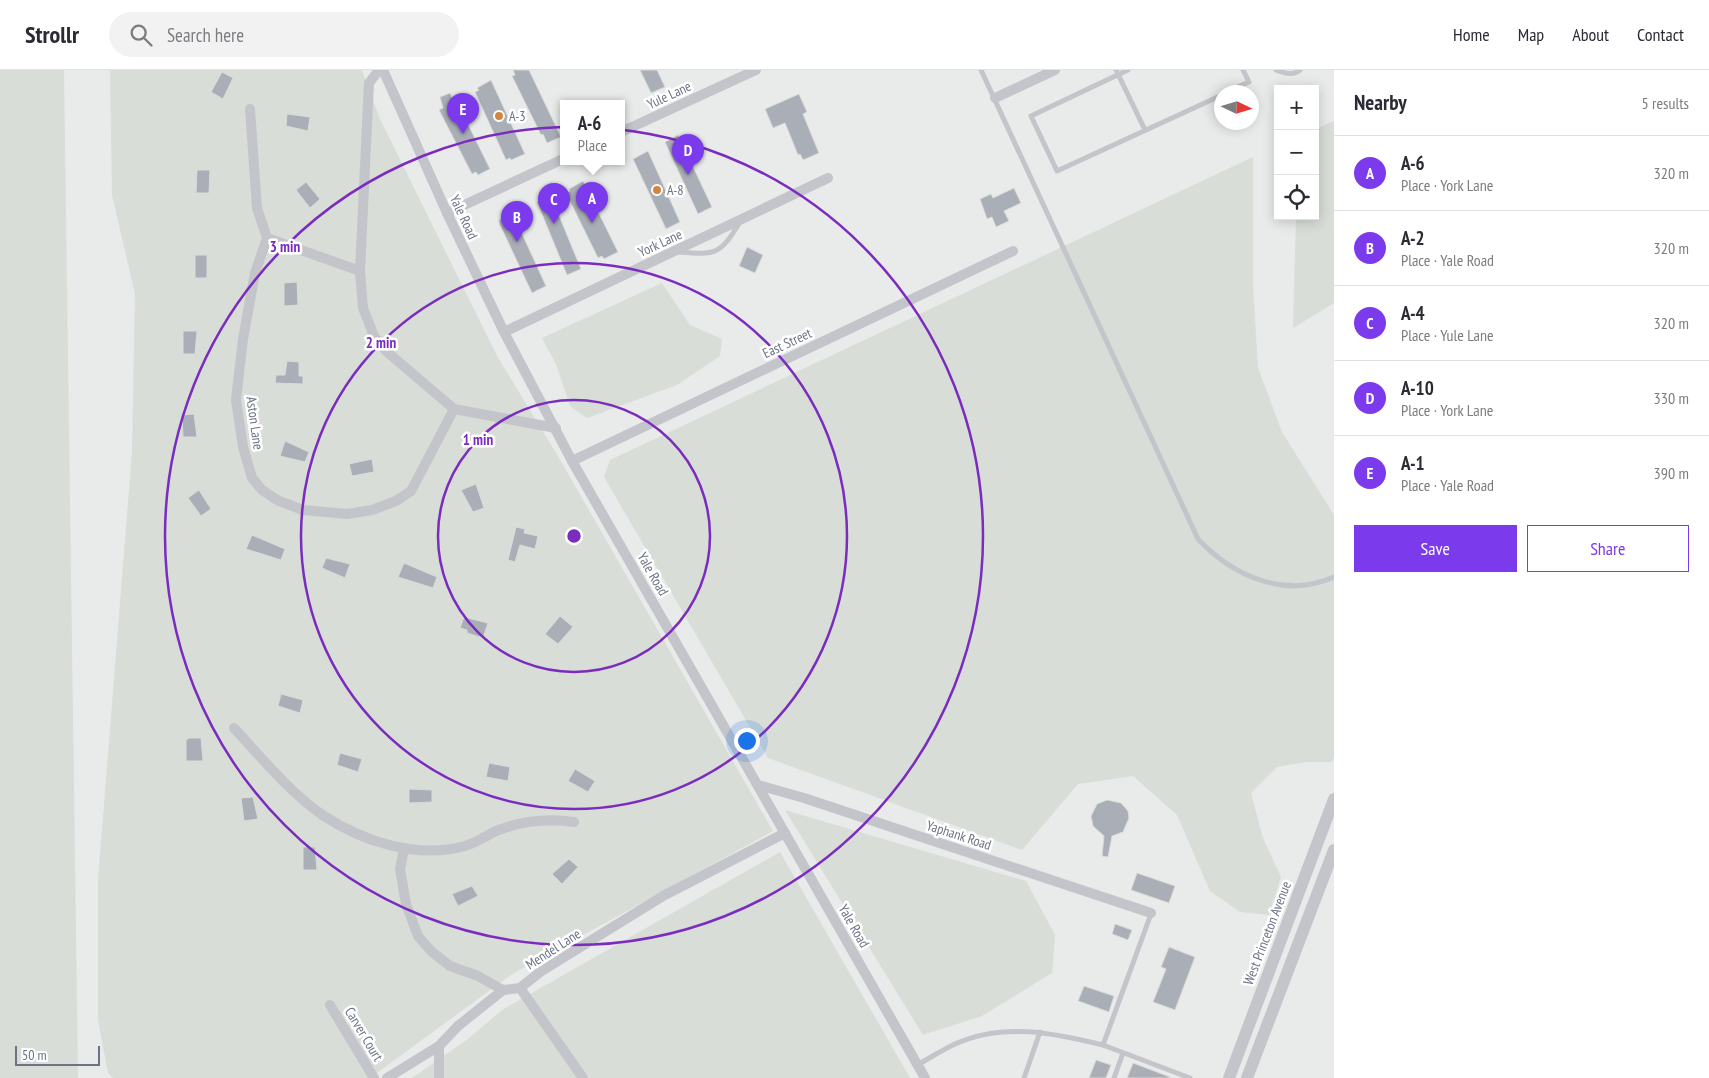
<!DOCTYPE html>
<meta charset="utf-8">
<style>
body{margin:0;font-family:"PT Sans Narrow",sans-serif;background:#f2f2f3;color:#2b2b33}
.controls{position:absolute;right:15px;top:15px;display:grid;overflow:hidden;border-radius:0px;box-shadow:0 2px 12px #0003}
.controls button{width:45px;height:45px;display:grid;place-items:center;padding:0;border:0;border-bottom:1px solid #e1e1e2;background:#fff;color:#2b2b33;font:25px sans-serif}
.compass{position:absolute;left:1214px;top:15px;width:45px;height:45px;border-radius:50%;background:#fff;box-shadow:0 2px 12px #0003;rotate:94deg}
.scale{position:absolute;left:15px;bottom:12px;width:85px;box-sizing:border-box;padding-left:5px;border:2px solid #6b7385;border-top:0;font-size:14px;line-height:18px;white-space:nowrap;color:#6b7385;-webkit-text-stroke:4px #fff;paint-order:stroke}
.you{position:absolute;left:746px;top:670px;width:18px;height:18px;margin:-12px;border:4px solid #fff;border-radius:50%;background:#1a73e8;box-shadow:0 0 0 8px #1a73e833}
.badge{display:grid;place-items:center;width:32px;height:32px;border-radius:50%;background:#7c3aed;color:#fff;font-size:16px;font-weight:700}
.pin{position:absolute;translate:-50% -41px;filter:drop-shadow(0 1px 2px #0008)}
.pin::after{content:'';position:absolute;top:26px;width:18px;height:15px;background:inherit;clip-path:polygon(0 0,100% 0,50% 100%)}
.popup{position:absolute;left:560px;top:30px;width:65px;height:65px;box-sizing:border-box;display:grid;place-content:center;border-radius:0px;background:#fff;filter:drop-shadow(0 1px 4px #0005);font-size:16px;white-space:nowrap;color:#7c7c81}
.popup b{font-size:19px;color:#2b2b33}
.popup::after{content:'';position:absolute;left:50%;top:100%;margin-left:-10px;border:10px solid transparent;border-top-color:#fff}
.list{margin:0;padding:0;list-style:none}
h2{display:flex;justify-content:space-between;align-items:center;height:65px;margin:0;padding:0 20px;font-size:21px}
h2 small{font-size:16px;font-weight:400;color:#7c7c81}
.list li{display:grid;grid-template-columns:32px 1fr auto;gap:15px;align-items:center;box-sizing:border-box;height:75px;padding:0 20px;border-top:1px solid #e1e1e2}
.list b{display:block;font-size:19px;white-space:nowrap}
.list p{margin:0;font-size:16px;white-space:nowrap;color:#7c7c81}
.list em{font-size:16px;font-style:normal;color:#7c7c81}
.actions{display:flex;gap:10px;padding:15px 20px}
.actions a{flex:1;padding:11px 0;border:1px solid #7c3aed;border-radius:0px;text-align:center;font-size:18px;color:#7c3aed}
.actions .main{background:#7c3aed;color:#fff}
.icon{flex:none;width:28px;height:28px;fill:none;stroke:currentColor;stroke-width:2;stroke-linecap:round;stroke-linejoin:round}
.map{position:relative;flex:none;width:1334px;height:1008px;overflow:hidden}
header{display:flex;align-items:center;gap:30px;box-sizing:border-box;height:70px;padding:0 25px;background:#fff;border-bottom:1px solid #e1e1e2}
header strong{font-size:24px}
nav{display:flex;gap:28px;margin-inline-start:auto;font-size:18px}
.search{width:350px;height:45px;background:#f2f2f3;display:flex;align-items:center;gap:12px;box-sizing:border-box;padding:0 18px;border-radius:28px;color:#7c7c81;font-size:19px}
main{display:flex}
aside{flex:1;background:#fff}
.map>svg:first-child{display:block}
</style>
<header>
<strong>Strollr</strong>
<div class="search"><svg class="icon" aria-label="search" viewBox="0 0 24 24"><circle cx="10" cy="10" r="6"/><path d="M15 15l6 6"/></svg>Search here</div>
<nav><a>Home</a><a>Map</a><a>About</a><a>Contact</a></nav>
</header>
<main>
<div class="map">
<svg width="1334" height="1008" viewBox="0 0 1334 1008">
<rect width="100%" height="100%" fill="#f9f9f7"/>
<!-- built -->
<path fill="#e9eaea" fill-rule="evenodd" d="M 0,0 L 1334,0 L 1334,1008 L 0,1008 ZM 1278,19 L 1315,19 L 1315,146 L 1278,146 ZM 1222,22 L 1252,22 L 1252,52 L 1222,52 ZM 563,34 L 621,34 L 621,92 L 563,92 Z"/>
<!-- green -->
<g fill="#d8ddd7">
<polygon points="0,0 64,0 78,1008 0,1008"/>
<polygon points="110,0 362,0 380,49 497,286 559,388 773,761 512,904 370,1008 113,1008 108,1003 98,950 98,810 132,382 135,224 112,125"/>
<polygon points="1334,51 1334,233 1293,258 1296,146 1315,146 1315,59"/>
<polygon points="1253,87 1253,215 1258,298 1282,362 1334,445 1334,687 1332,692 1307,692 1277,697 1251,723 1263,768 1281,807 1269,845 1240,842 1210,821 1177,745 1133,706 1078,714 1022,780 768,688 604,407 610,390"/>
<polygon points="662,213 690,255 722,269 720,286 677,315 587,348 570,336 556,294 542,268"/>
<polygon points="785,740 1026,811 1055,865 1052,903 982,946 923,965"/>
<polygon points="780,782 910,1008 412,1008 468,969 502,940"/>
</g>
<!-- building -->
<g fill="#aaaeb7" stroke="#dadbd9">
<polygon points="513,0 529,0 561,67 547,73 543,64 541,65 512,6 515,5"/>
<polygon points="640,0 657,0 665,17 651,23"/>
<polygon points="222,2 233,8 223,29 211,22"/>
<polygon points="491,10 525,84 511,90 510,88 506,90 475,22 479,20 477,18"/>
<polygon points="450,23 453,29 455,28 490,99 478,105 476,102 472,104 439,40 443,38 440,27"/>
<polygon points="799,24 807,42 803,44 819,83 803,90 800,84 798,85 785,53 773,58 765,39"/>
<polygon points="287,44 310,47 308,61 286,56"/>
<polygon points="678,65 712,137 698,144 665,72"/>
<polygon points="648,81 680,152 666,159 633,89"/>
<polygon points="197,100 210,100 209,123 196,123"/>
<polygon points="583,111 618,182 604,189 602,186 598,188 566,123 570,121 569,119"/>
<polygon points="306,112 320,129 310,138 296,120"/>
<polygon points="1014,118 1021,133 1004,141 1009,151 996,157 992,147 987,149 980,129 991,124 993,128"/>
<polygon points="551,126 581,199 567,205 537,132"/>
<polygon points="513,144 546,216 532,223 500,155 499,150"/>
<polygon points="747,177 763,185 755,203 739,196"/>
<rect x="195" y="185" width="12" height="23"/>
<polygon points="297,212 298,235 284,236 284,213"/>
<polygon points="183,261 197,261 195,284 183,284"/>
<polygon points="287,291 299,292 299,306 303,306 303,314 275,313 276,305 285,305"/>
<polygon points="194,344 197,367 183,367 182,345"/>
<polygon points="285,371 309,382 305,392 280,386"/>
<polygon points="372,389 374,402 352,406 349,394"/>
<polygon points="476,414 484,438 473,442 461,420"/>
<polygon points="199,420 211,439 201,446 188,428"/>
<polygon points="516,457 525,459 524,463 538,466 535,479 520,475 515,492 508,490"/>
<polygon points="252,465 285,479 281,490 246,479"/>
<polygon points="326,488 350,494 345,508 322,498"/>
<polygon points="404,493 437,507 433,518 398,507"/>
<polygon points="560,546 573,557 558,574 545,564"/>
<polygon points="464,547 488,553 483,568 467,563 467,560 460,558"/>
<polygon points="281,624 303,630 300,643 278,636"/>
<polygon points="189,668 201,668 203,691 186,691 186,670"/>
<polygon points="340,683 362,689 358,702 337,695"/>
<polygon points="489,693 510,697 508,711 486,707"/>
<polygon points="575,699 595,711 588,722 568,711"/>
<polygon points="409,719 432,720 432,732 409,733"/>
<polygon points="253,727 258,749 244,751 241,728"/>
<polygon points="1107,730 1121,733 1128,741 1129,748 1123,762 1112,766 1108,787 1102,786 1104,766 1093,756 1091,746 1097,734"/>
<polygon points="303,777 315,777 317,800 303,800"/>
<polygon points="569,789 578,797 562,814 552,804"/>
<polygon points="1137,803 1175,816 1169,833 1131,820"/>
<polygon points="472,816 478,826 458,836 452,824"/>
<polygon points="1115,854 1132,860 1128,870 1112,864"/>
<polygon points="1169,877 1195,887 1175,940 1153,932 1166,899 1161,897"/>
<polygon points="1084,916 1114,926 1109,942 1078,931"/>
<polygon points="1096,990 1111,995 1106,1008 1089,1008"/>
<polygon points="1133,993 1170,1007 1170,1008 1127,1008"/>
</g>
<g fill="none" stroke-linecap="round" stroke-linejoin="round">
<!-- service -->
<g stroke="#c3c5ca" stroke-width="5">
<path d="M 981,0 L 1198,469 C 1233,506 1284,529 1334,507"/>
<polyline points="1116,0 1145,60"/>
<polyline points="1128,0 1031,46 1057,101 1222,25"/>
<path d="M 1276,0 C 1284,3 1293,6 1300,0"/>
<polyline points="1226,22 1249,12 1243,0"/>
<path d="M 679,182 C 716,185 720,185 740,152"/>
<polyline points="1151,844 1103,975 1190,1008"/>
<path d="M 917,995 C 930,988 942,980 955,974 C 1003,952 1054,963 1103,975"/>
<polyline points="1024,1008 1040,962"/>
<polyline points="1114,1008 1123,983"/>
</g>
<!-- minor -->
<g stroke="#c3c5ca" stroke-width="10">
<polyline points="383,0 447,143 504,262 572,391 925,1008"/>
<polyline points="995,28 1055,0"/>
<polyline points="250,39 257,138 267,168 255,203 243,269 236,330 243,377 252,408 262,420 279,431 303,440 347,444 372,440 396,431 411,421 454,339 386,281 374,266 363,238 360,201 369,13 379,0"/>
<polyline points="621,62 756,0"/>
<polyline points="447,143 563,89"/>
<polyline points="267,168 360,201"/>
<polyline points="504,262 828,108"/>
<polyline points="454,339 556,358"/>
<polyline points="572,391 1013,181"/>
<path d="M 234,658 C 262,688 290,723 324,746 C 364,772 417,789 465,776 C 475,773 486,766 496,761 C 521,751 547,748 574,752"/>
<polyline points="758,715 804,728 1151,843"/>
<polyline points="404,779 400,799 406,834 418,866 431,881 450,896 478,906 503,920 520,918 540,902 663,826 785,763"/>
<polyline points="520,918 583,1008"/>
<polyline points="330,935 374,1008"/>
<polyline points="439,976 439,1008"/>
<polyline points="387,1008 439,976 458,956 503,920"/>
</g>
<!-- tertiary -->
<g stroke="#c3c5ca" stroke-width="12">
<polyline points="1229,1008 1334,729"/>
<polyline points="1247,1008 1334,780"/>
</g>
</g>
<!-- distance rings -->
<g fill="none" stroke="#7b2cbf" stroke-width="2.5">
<circle cx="574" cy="466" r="136"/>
<circle cx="574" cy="466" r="273"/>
<circle cx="574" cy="466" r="409"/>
</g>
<!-- markers -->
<g fill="#d1863f" stroke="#fff" stroke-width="2">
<circle cx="499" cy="46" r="5"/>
<circle cx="657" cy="120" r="5"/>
</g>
<g text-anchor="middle" stroke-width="5" stroke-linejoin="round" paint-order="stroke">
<!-- street labels -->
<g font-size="14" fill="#6b7385" stroke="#fff">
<text transform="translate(669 25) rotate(-25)" y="5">Yule Lane</text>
<text transform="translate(464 147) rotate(65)" y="5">Yale Road</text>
<text transform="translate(660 173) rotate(-25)" y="5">York Lane</text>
<text transform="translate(787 273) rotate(-25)" y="5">East Street</text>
<text transform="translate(255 353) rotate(82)" y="5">Aston Lane</text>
<text transform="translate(653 504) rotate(60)" y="5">Yale Road</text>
<text transform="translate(959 765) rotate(18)" y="5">Yaphank Road</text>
<text transform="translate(854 856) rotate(60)" y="5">Yale Road</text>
<text transform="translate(1267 863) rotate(-69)" y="5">West Princeton Avenue</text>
<text transform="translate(553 879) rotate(-33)" y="5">Mendel Lane</text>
<text transform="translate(364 964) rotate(59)" y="5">Carver Court</text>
</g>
<!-- poi labels -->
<g font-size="14" fill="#6b7385" stroke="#fff" text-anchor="start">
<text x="509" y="51">A-3</text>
<text x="667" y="125">A-8</text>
</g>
</g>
<circle cx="574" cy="466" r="8" fill="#7b2cbf" stroke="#fff" stroke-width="2.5"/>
<g font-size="15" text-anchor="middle" font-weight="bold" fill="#7b2cbf" stroke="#fff" stroke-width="5" stroke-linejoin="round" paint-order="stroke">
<text x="285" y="182">3 min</text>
<text x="381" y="278">2 min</text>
<text x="478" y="375">1 min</text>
</g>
</svg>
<div class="controls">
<button>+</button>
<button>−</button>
<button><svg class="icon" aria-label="locate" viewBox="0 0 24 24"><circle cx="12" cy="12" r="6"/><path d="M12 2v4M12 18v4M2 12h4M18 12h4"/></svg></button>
</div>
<svg class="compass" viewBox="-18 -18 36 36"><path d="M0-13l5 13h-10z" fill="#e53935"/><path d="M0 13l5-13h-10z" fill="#7c7c81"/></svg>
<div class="scale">50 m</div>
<div class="you"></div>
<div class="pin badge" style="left:592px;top:153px">A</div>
<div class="popup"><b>A-6</b>Place</div>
<div class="pin badge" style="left:517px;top:172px">B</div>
<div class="pin badge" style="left:554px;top:154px">C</div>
<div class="pin badge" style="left:688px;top:105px">D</div>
<div class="pin badge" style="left:463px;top:64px">E</div>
</div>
<aside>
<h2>Nearby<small>5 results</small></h2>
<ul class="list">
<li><span class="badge">A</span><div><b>A-6</b><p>Place · York Lane</p></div><em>320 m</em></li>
<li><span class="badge">B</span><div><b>A-2</b><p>Place · Yale Road</p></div><em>320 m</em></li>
<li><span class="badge">C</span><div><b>A-4</b><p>Place · Yule Lane</p></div><em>320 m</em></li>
<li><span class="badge">D</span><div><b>A-10</b><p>Place · York Lane</p></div><em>330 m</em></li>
<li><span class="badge">E</span><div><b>A-1</b><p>Place · Yale Road</p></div><em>390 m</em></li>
</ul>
<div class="actions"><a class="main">Save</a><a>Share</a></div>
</aside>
</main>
